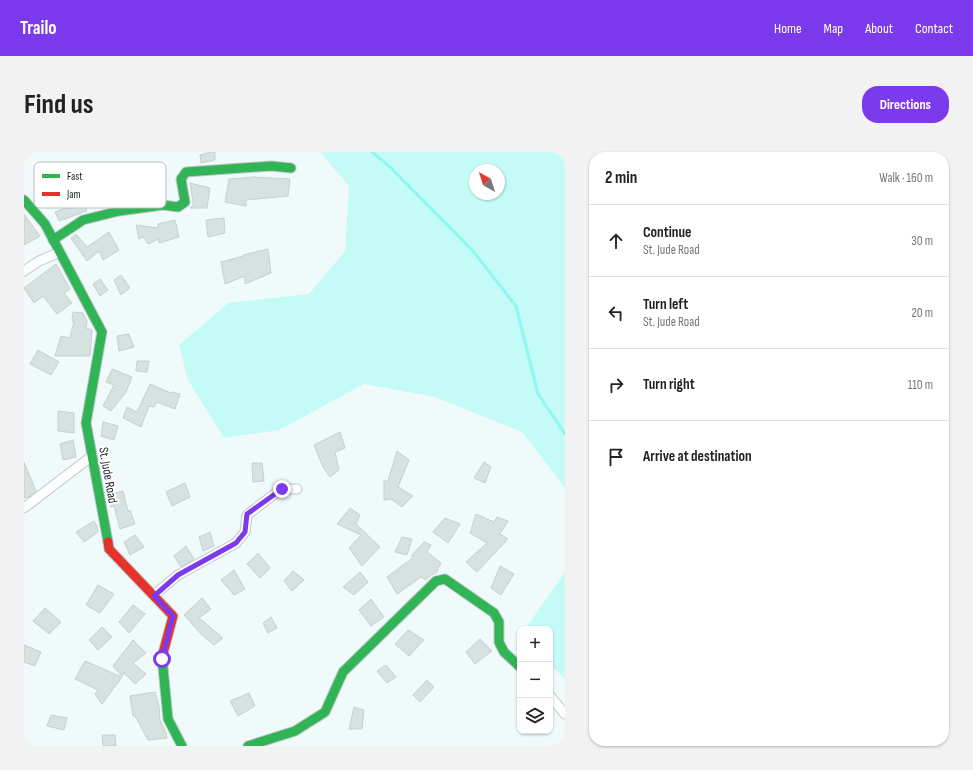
<!DOCTYPE html>
<meta charset="utf-8">
<style>
body{margin:0;font-family:"Sofia Sans Condensed",sans-serif;background:#f2f2f2;color:#222}
.controls{position:absolute;right:12px;bottom:12px;display:grid;overflow:hidden;border-radius:8px;box-shadow:0 1px 3px #0004}
.controls button{width:36px;height:36px;display:grid;place-items:center;padding:0;border:0;border-bottom:1px solid #e0e0e0;background:#fff;color:#222;font:20px sans-serif}
.compass{position:absolute;left:445px;top:12px;width:36px;height:36px;border-radius:50%;background:#fff;box-shadow:0 1px 3px #0004;rotate:321deg}
.stop{position:absolute;width:12px;height:12px;margin:-9px;border:3px solid #7c3aed;border-radius:50%;background:#fff}
.stop.end{background:#7c3aed;border-color:#fff;box-shadow:0 1px 4px #0008}
.list{margin:0;padding:0;list-style:none}
h2{display:flex;justify-content:space-between;align-items:center;height:52px;margin:0;padding:0 16px;font-size:17px}
h2 small{font-size:13px;font-weight:400;color:#767676}
.list li{display:grid;grid-template-columns:26px 1fr auto;gap:12px;align-items:center;box-sizing:border-box;height:72px;padding:0 16px;border-top:1px solid #e0e0e0}
.list b{display:block;font-size:15px;white-space:nowrap}
.list p{margin:0;font-size:13px;white-space:nowrap;color:#767676}
.list em{font-size:13px;font-style:normal;color:#767676}
.icon{flex:none;width:22px;height:22px;fill:none;stroke:currentColor;stroke-width:2;stroke-linecap:round;stroke-linejoin:round}
.map{position:relative;flex:none;width:541px;height:594px;overflow:hidden;border-radius:16px}
header{display:flex;align-items:center;gap:24px;box-sizing:border-box;height:56px;padding:0 20px;background:#7c3aed;color:#fff}
header strong{font-size:19px}
nav{display:flex;gap:22px;margin-inline-start:auto;font-size:14px}
.intro{display:flex;align-items:center;justify-content:space-between;box-sizing:border-box;height:96px;padding:0 24px}
h1{margin:0;font-size:28px}
.button{padding:10px 18px;border-radius:16px;background:#7c3aed;color:#fff;font-size:14px;font-weight:700}
main{display:flex;gap:24px;padding:0 24px}
aside{flex:1;background:#fff;border-radius:16px;box-shadow:0 1px 3px #0004}
.map>svg:first-child{display:block}
</style>
<header>
<strong>Trailo</strong>
<nav><a>Home</a><a>Map</a><a>About</a><a>Contact</a></nav>
</header>
<div class="intro"><h1>Find us</h1><a class="button">Directions</a></div>
<main>
<div class="map">
<svg width="541" height="594" viewBox="0 0 541 594">
<rect width="100%" height="100%" fill="#f0fafa"/>
<!-- green -->
<g fill="#c5fbf7" fill-rule="evenodd">
<path d="M 296,0 L 541,0 L 541,336 L 498,280 L 411,245 L 340,232 L 255,278 L 200,286 L 164,228 L 155,193 L 204,151 L 285,142 L 321,99 L 325,34 ZM 451,18 L 475,18 L 475,42 L 451,42 Z"/>
<polygon points="541,420 541,526 540,526 526,513 526,477 501,477"/>
</g>
<g fill="none" stroke-linecap="round" stroke-linejoin="round">
<!-- stream -->
<polyline stroke="#8ff6f0" stroke-width="3" points="348,0 366,15 449,99 492,154 514,242 541,282"/>
</g>
<!-- building -->
<g fill="#d7e1e0" stroke="#c6d0d0">
<polygon points="187,0 191,0 191,8 177,11 176,3"/>
<polygon points="230,25 266,27 264,44 222,48 222,54 201,50 205,27"/>
<polygon points="166,31 186,36 183,56 166,56 169,53 169,49"/>
<polygon points="56,43 63,59 35,69 31,60 49,53 47,48"/>
<polygon points="0,62 16,84 0,93"/>
<polygon points="200,66 201,81 184,85 182,68"/>
<polygon points="151,68 155,85 135,91 135,87 124,92 119,85 115,87 112,73 134,76 134,72"/>
<polygon points="85,80 95,98 79,108 75,99 63,109 47,86 52,82 63,95"/>
<polygon points="244,97 247,121 221,132 221,124 201,132 197,110 219,104 219,103"/>
<polygon points="32,112 46,137 40,141 48,151 33,162 19,144 10,151 0,136"/>
<polygon points="97,123 106,136 97,143 90,128"/>
<polygon points="76,127 84,138 76,144 69,132"/>
<polygon points="49,160 59,161 63,169 62,176 68,178 66,204 31,204 37,184 46,186 50,169 48,169"/>
<polygon points="105,182 110,195 95,199 93,184"/>
<polygon points="14,198 35,210 27,223 6,212"/>
<polygon points="113,209 125,209 123,220 112,219"/>
<polygon points="88,217 108,225 102,240 87,259 79,254 90,233 82,230"/>
<polygon points="126,232 147,241 148,240 156,242 151,257 133,250 130,255 125,254 117,275 99,266 103,255 113,260"/>
<polygon points="34,259 50,261 50,281 34,279"/>
<polygon points="79,270 94,274 90,288 77,284"/>
<polygon points="316,280 321,296 311,300 315,318 306,325 299,315 290,293"/>
<polygon points="49,288 52,305 39,308 36,292"/>
<polygon points="373,299 385,308 374,335 389,344 378,355 367,347 360,348 360,329 364,329"/>
<polygon points="0,310 12,339 5,345 0,346"/>
<polygon points="460,310 467,315 461,331 450,326"/>
<polygon points="228,311 238,311 240,329 229,330"/>
<polygon points="161,331 166,345 148,354 142,340"/>
<polygon points="99,339 104,359 106,358 111,372 96,377 90,354 87,355 85,343"/>
<polygon points="326,356 336,363 332,372 356,395 338,414 325,396 337,383 313,372"/>
<polygon points="452,362 470,370 473,365 484,369 476,382 484,387 453,420 442,410 463,391 446,381"/>
<polygon points="421,366 436,372 424,391 409,380"/>
<polygon points="70,369 73,374 74,380 60,390 52,380"/>
<polygon points="186,380 190,394 179,399 175,385"/>
<polygon points="111,383 120,395 106,403 100,390"/>
<polygon points="378,385 388,387 383,403 371,400"/>
<polygon points="400,390 407,393 403,400 417,411 412,421 407,423 402,428 397,425 373,442 363,425 391,404 387,404"/>
<polygon points="162,394 170,407 157,415 150,404"/>
<polygon points="234,401 246,416 236,426 223,412"/>
<polygon points="476,414 490,422 477,443 467,436"/>
<polygon points="210,418 221,437 210,443 197,428"/>
<polygon points="269,419 280,428 268,439 260,429"/>
<polygon points="336,420 344,430 330,443 319,435"/>
<polygon points="74,433 90,442 76,461 62,453"/>
<polygon points="178,446 187,457 175,466 199,486 190,493 177,482 160,463"/>
<polygon points="347,447 360,465 347,474 335,458"/>
<polygon points="109,453 121,462 105,481 95,470"/>
<polygon points="21,456 37,470 25,482 9,469"/>
<polygon points="247,465 253,476 244,481 239,471"/>
<polygon points="78,475 88,485 74,498 65,488"/>
<polygon points="384,478 400,488 385,504 371,492"/>
<polygon points="456,487 468,499 451,512 442,500"/>
<polygon points="109,488 122,501 109,511 122,522 111,532 101,522 101,520 98,524 89,514"/>
<polygon points="0,493 17,500 11,514 0,510"/>
<polygon points="61,509 98,525 78,552 71,542 74,538 51,527"/>
<polygon points="362,513 372,525 363,531 353,519"/>
<polygon points="403,528 410,535 396,550 389,543"/>
<polygon points="131,540 135,554 136,568 142,581 143,586 124,588 111,564 109,564 106,544"/>
<polygon points="225,541 231,554 214,564 206,549"/>
<polygon points="330,555 340,558 338,577 325,577"/>
<polygon points="27,563 43,566 40,578 23,574"/>
<polygon points="78,583 91,583 92,594 79,594"/>
</g>
<g fill="none" stroke-linecap="round" stroke-linejoin="round">
<defs>
<g id="street">
<polyline points="0,119 15,109 36,100"/>
<polyline points="0,356 68,304"/>
<polyline points="130,443 154,423 212,391 221,380 223,363 257,337 273,337"/>
<polyline points="526,544 541,562"/>
</g>
<g id="fast">
<polyline points="0,48 21,72 78,180 62,271 84,390"/>
<polyline points="29,88 59,68 95,59 139,53 154,55 161,50 157,27 162,20 247,14 267,16"/>
<polyline points="138,505 144,567 158,594"/>
<polyline points="224,594 271,579 301,560 319,520 412,429 421,427 470,461 475,470 475,490 480,500 496,515"/>
</g>
<polyline id="jam" points="84,390 85,397 149,464 138,505"/>
</defs>
<!-- street casing -->
<use href="#street" stroke="#bec8c8" stroke-width="11"/>
<!-- fast casing -->
<use href="#fast" stroke="#bec8c8" stroke-width="11"/>
<!-- jam casing -->
<use href="#jam" stroke="#bec8c8" stroke-width="11"/>
<!-- street -->
<use href="#street" stroke="#fdfefe" stroke-width="9"/>
<!-- fast -->
<use href="#fast" stroke="#30b455" stroke-width="9"/>
<!-- jam -->
<use href="#jam" stroke="#e5322d" stroke-width="9"/>
</g>
<g fill="none" stroke-linecap="round" stroke-linejoin="round">
<!-- route -->
<polyline stroke="#7c3aed" stroke-width="5" points="138,507 149,464 130,444 154,423 212,391 221,380 223,362 258,337"/>
</g>
<g text-anchor="middle" stroke-width="4" stroke-linejoin="round" paint-order="stroke">
<!-- street labels -->
<g font-size="13" fill="#172221" stroke="#fff">
<text transform="translate(85 323) rotate(80)" y="5">St. Jude Road</text>
</g>
</g>
<!-- legend -->
<rect x="10" y="10" width="132" height="46" rx="6" fill="#fff" stroke="#b9bdbc" stroke-width="1"/>
<rect x="18" y="22" width="18" height="4" fill="#30b455"/>
<rect x="18" y="40" width="18" height="4" fill="#e5322d"/>
<g font-size="11" fill="#172221">
<text x="43" y="28">Fast</text>
<text x="43" y="46">Jam</text>
</g>
</svg>
<div class="controls">
<button>+</button>
<button>−</button>
<button><svg class="icon" aria-label="layers" viewBox="0 0 24 24"><path d="M12 4l9 5-9 5-9-5zM3 14l9 5 9-5"/></svg></button>
</div>
<svg class="compass" viewBox="-18 -18 36 36"><path d="M0-13l5 13h-10z" fill="#e53935"/><path d="M0 13l5-13h-10z" fill="#767676"/></svg>
<div class="stop" style="left:138px;top:507px"></div>
<div class="stop end" style="left:258px;top:337px"></div>
</div>
<aside>
<h2>2 min<small>Walk · 160 m</small></h2>
<ul class="list">
<li><svg class="icon" aria-label="ahead" viewBox="0 0 24 24"><path d="M12 20V5M6 11l6-6 6 6"/></svg><div><b>Continue</b><p>St. Jude Road</p></div><em>30 m</em></li>
<li><svg class="icon" aria-label="left" viewBox="0 0 24 24"><path d="M17 20v-9H6M10 6l-5 5 5 5"/></svg><div><b>Turn left</b><p>St. Jude Road</p></div><em>20 m</em></li>
<li><svg class="icon" aria-label="right" viewBox="0 0 24 24"><path d="M7 20v-9h11M14 6l5 5-5 5"/></svg><div><b>Turn right</b></div><em>110 m</em></li>
<li><svg class="icon" aria-label="arrive" viewBox="0 0 24 24"><path d="M6 21V4h12l-3 4 3 4H6"/></svg><div><b>Arrive at destination</b></div></li>
</ul>
</aside>
</main>
